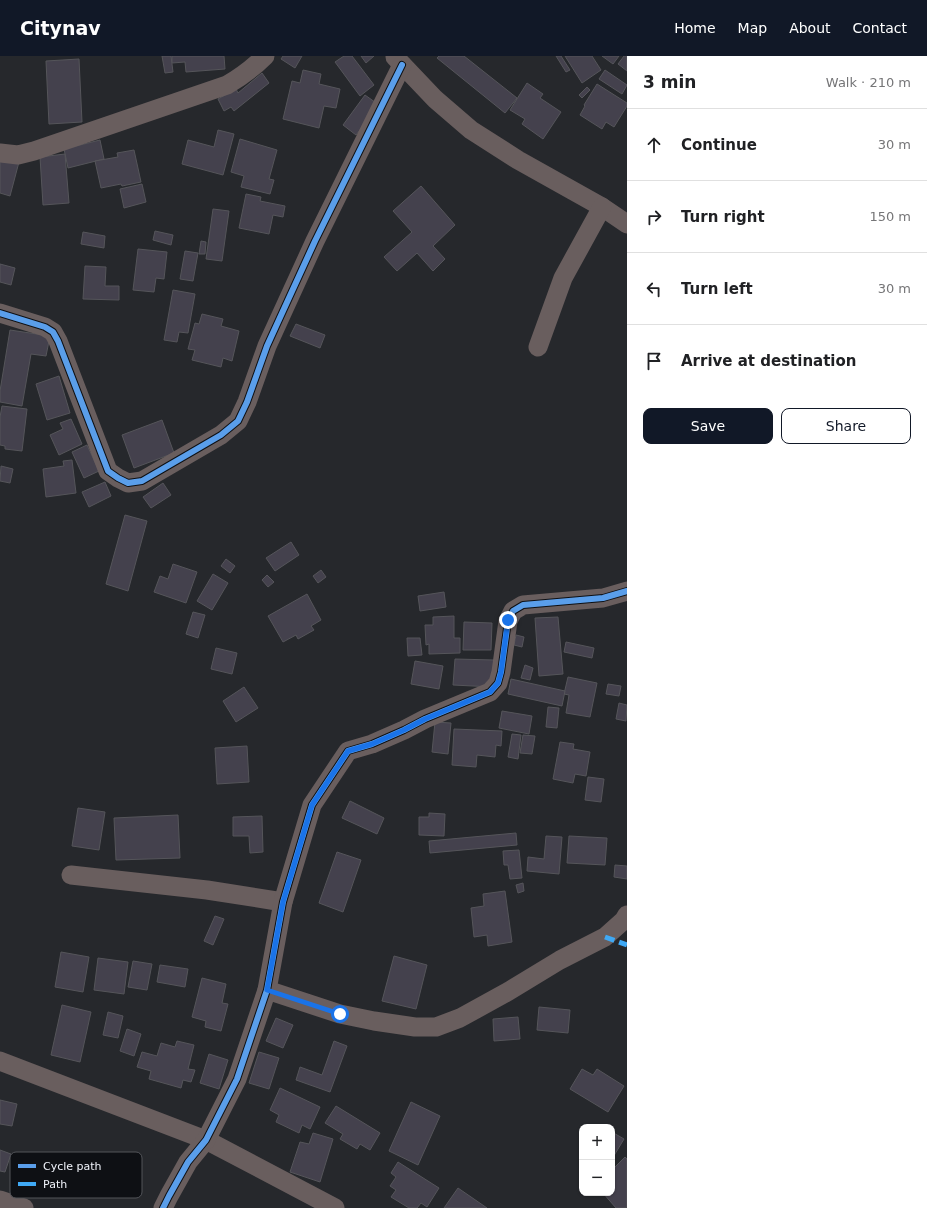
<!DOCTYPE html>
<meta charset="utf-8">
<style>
body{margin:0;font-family:"DejaVu Sans",sans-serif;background:#f2f2f2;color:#202124}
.controls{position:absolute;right:12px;bottom:12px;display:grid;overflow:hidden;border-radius:8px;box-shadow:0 1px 3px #0004}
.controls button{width:36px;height:36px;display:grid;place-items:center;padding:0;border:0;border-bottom:1px solid #e0e0e0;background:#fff;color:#202124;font:20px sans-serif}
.stop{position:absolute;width:12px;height:12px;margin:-9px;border:3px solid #1a73e8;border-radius:50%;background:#fff}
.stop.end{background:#1a73e8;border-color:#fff;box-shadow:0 1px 4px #0008}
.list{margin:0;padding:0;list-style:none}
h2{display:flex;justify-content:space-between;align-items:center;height:52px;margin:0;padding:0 16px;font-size:17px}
h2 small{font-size:13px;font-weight:400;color:#757577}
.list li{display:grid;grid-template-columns:26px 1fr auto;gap:12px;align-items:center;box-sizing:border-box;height:72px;padding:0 16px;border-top:1px solid #e0e0e0}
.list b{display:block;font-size:15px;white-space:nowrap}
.list em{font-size:13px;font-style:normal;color:#757577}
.actions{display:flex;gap:8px;padding:12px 16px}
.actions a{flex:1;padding:9px 0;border:1px solid #111827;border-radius:8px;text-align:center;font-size:14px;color:#111827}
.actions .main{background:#111827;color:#fff}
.icon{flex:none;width:22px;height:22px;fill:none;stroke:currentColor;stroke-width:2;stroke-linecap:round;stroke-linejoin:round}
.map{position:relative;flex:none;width:627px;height:1152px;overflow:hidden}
header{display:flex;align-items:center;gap:24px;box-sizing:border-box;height:56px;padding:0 20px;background:#111827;color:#fff}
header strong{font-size:19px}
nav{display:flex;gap:22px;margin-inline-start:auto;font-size:14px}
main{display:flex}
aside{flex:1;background:#fff}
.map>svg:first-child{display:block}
</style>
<header>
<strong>Citynav</strong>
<nav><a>Home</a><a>Map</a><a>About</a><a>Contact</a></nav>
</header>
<main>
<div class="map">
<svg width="627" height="1152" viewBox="0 0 627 1152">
<rect width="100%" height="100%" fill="#26282c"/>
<!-- building -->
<g fill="#44414d" stroke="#55555a">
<polygon points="162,0 171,0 173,16 165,17"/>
<polygon points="172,0 224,0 225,13 186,16 185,6 172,7"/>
<polygon points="283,0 302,0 295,12 281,3"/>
<polygon points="344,0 352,0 374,29 360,40 335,6"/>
<polygon points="361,0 374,0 366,7"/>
<polygon points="439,0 464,0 517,42 505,57 437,2"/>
<polygon points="556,0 561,0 570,14 566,16"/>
<polygon points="565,0 592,0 601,14 582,27"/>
<polygon points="602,0 619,0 613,8"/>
<polygon points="624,0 627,0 627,15 618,8"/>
<polygon points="79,3 82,66 49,68 46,5"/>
<polygon points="303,14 321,18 319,28 340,33 336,52 324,50 319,72 283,63 292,25 300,27"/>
<polygon points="605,14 627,29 622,38 599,23"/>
<polygon points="262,17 269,27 234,55 231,51 224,55 218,43 236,33 238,37"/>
<polygon points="527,27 543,38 540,42 561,56 543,83 522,68 525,63 510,54"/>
<polygon points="597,28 627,47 627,50 614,71 606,66 602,73 580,59 585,50 584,49"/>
<polygon points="587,31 590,34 582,42 579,39"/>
<polygon points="365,39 379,49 356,79 343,69"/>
<polygon points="218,74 234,78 223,119 182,108 188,84 214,91"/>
<polygon points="240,83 277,94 269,123 274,124 270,138 241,131 244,120 231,116"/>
<polygon points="100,84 104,103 68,112 64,93"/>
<polygon points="134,94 141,126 122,130 121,128 101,132 95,105 118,101 117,97"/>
<polygon points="65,98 69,147 43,149 40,101"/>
<polygon points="0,101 19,106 10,140 0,137"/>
<polygon points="142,128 146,146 124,152 120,133"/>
<polygon points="421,130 455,169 433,190 445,203 433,215 417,197 397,215 384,201 412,176 393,155"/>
<polygon points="246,138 261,141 260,145 285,150 283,161 273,159 269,178 239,172"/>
<polygon points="213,153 229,155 222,205 206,203"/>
<polygon points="155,175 173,179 171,189 153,184"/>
<polygon points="83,176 105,180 104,192 81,188"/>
<polygon points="201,185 206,186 205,198 199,198"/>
<polygon points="138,193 167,196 164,223 156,222 154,236 133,234"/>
<polygon points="185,195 198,197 193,225 180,223"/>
<polygon points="0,208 15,212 11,229 0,226"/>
<polygon points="85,210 106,211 105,230 119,230 119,244 83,243"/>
<polygon points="173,234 195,238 188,277 179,276 177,286 164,284"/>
<polygon points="202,258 223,263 221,270 239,275 232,305 223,302 221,311 192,304 195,294 188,293 195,267 199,268"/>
<polygon points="296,268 325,279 320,292 290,280"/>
<polygon points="10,274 50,280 46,300 31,298 22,350 0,346 0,335"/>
<polygon points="59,320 70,357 47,364 36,328"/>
<polygon points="2,350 27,353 22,395 5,393 5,390 0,389 0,361"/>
<polygon points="71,363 82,388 59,399 50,379 63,373 60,367"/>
<polygon points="162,364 174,397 134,412 122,379"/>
<polygon points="87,389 99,415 84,422 72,396"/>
<polygon points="72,404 76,437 46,441 43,413 64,410 63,405"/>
<polygon points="1,410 13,413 10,427 0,425"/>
<polygon points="105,426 111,440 89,451 82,436"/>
<polygon points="163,427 171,439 151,452 143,441"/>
<polygon points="125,459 147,465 128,535 106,528"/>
<polygon points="291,486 299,499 275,515 266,502"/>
<polygon points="226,503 235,510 230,517 221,510"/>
<polygon points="173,508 197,516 186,547 154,536 160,520 168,523"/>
<polygon points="321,514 326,521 318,527 313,520"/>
<polygon points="213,518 228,527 212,554 197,545"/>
<polygon points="267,519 274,526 268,531 262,524"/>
<polygon points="444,536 446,551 420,555 418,540"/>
<polygon points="307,538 321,564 311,570 314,574 298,583 296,579 283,586 268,560"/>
<polygon points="193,556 205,559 198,582 186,578"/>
<polygon points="454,560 454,582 460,582 460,597 429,598 429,588 426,589 425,569 433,569 433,561"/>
<polygon points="558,561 563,618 539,620 535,562"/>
<polygon points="464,566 492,567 491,594 463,594"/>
<polygon points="516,579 524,581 522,591 514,589"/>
<polygon points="407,582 420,582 422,599 408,600"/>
<polygon points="566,586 594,592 592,602 564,596"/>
<polygon points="216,592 237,597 232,618 211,613"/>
<polygon points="455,603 494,604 493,631 453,629"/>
<polygon points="415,605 443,610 439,633 411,628"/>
<polygon points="525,609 533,612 530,624 521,622"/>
<polygon points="568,621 597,627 590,661 566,657 569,639 564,638"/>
<polygon points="511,623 565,635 562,650 508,638"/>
<polygon points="608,628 621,630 619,640 606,638"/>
<polygon points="244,631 258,652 236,666 223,645"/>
<polygon points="619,647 627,649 626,665 616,663"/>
<polygon points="548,651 559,652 557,672 546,671"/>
<polygon points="502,655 532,660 529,678 499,672"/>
<polygon points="435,666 451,667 448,698 432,696"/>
<polygon points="454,673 502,675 501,690 496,689 495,701 477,699 476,711 452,709"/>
<polygon points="512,678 521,679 518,703 508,701"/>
<polygon points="523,679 535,680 532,698 520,697"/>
<polygon points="560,686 574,688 573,693 590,696 586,720 575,718 573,727 553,723"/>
<polygon points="247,690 249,726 217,728 215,692"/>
<polygon points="588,721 604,723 601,746 585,744"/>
<polygon points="350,745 384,762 377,778 342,762"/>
<polygon points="78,752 105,756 99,794 72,790"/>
<polygon points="429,757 445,758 444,780 419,779 419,761 429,761"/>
<polygon points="178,759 180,802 116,804 114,762"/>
<polygon points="262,760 263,796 250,797 249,780 233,780 233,761"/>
<polygon points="516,777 517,789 430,797 429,785"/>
<polygon points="546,780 562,781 559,818 527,815 528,801 544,803"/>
<polygon points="569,780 607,782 605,809 567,807"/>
<polygon points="519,794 522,822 510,823 508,809 504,809 503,795"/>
<polygon points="337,796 361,804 343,856 319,847"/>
<polygon points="615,809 627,810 627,823 614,821"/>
<polygon points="523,827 524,835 518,837 516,829"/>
<polygon points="505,835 512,886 488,890 487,879 474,881 471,852 484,850 483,838"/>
<polygon points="215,860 224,863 213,889 204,885"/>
<polygon points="61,896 89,901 83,936 55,931"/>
<polygon points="394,900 427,909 416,953 382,945"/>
<polygon points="98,902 128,906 124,938 94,934"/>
<polygon points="133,905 152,908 147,934 128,931"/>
<polygon points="160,909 188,913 185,931 157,926"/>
<polygon points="202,922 226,928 222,947 228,948 221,975 205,971 206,965 192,961"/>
<polygon points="62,949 91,956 80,1006 51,999"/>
<polygon points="539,951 570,954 568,977 537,974"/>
<polygon points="108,956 123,960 118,982 103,979"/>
<polygon points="518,961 520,983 494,985 493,963"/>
<polygon points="276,962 293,969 283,992 266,985"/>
<polygon points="127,973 141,978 134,1000 120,995"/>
<polygon points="177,985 194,989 188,1013 195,1014 191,1026 183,1024 181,1032 149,1023 151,1015 137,1011 142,996 157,1000 161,987 175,991"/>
<polygon points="334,985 347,990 330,1036 296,1024 300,1011 322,1019"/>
<polygon points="259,996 279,1002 269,1033 249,1027"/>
<polygon points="209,998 228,1004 219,1033 200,1027"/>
<polygon points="582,1013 593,1019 597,1013 624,1030 608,1056 570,1033"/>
<polygon points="280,1032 320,1051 310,1073 302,1069 299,1077 276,1066 279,1059 270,1054"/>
<polygon points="0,1044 17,1048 12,1070 0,1068"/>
<polygon points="411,1046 440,1060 418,1109 389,1095"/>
<polygon points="336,1050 380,1077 370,1094 360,1088 357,1093 340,1083 343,1078 325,1067"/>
<polygon points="612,1076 624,1083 612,1103"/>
<polygon points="313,1077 333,1083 320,1126 290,1116 300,1086 309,1088"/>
<polygon points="0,1094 11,1098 5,1116 0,1115"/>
<polygon points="625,1101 627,1103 627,1151 625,1152 616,1152 603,1137 612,1137 612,1114"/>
<polygon points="398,1106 439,1132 427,1151 421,1147 417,1152 409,1152 391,1141 396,1134 390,1130 396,1121 391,1117"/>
<polygon points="458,1132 487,1152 444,1152"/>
</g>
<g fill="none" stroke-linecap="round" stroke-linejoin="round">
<!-- street -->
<g stroke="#695e5e" stroke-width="19">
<polyline points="395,1 435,43 471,74 518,104 602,151 627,168"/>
<path d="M 0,97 L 18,99 L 34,95 L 227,29 C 241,21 253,12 265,0"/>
<polyline points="0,257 45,271 53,276 58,285 108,415 118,422 128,427 142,425 221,379 238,365 247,346 267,290 315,185 402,9"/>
<polyline points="538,291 563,222 602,151"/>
<polyline points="71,819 207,834 283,846"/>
<polyline points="267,934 340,958 374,965 415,971 436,971 460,962 509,935 560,904 605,881 624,864 627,859"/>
<polyline points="0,1005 206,1084 335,1152"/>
<polyline points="0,1144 24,1152"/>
<polyline points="163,1152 169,1140 188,1106 206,1084 237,1023 267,934 283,846 312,749 348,695 372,688 404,674 425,663 490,636 498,627 501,616 508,565 513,555 523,549 603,542 627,535"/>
</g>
<!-- quiet -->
<polyline stroke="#3fa9f5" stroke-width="5" stroke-dasharray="10 5" stroke-linecap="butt" points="605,881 627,889"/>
<defs>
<g id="cycleway">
<polyline points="0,257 45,271 53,276 58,285 108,415 118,422 128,427 142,425 221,379 238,365 247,346 267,290 315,185 402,9"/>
<polyline points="163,1152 169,1140 188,1106 206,1084 237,1023 267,934 283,846 312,749 348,695 372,688 404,674 425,663 490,636 498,627 501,616 508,565 513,555 523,549 603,542 627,535"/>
</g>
</defs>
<!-- cycleway casing -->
<use href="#cycleway" stroke="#0e1014" stroke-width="8"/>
<!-- cycleway -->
<use href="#cycleway" stroke="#5a9eea" stroke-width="6"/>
</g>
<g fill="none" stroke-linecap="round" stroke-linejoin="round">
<!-- route -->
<polyline stroke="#1a73e8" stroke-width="5" points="340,958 267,934 283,846 312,749 348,695 372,688 404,674 425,663 490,636 498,627 501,616 508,564"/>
</g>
<!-- legend -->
<rect x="10" y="1096" width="132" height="46" rx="6" fill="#0e1014" stroke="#525459" stroke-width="1"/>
<rect x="18" y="1108" width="18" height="4" fill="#5a9eea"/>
<rect x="18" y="1126" width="18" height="4" fill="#3fa9f5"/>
<g font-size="11" fill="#f0f3fa">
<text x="43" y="1114">Cycle path</text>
<text x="43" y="1132">Path</text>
</g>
</svg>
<div class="controls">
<button>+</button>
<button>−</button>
</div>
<div class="stop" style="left:340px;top:958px"></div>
<div class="stop end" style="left:508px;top:564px"></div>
</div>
<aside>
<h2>3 min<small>Walk · 210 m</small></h2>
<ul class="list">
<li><svg class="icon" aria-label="ahead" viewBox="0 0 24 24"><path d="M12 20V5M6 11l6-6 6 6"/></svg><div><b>Continue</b></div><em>30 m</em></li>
<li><svg class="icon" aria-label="right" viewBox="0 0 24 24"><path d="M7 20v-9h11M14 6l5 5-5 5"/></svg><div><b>Turn right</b></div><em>150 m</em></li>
<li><svg class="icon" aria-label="left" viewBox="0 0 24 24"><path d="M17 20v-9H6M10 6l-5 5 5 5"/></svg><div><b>Turn left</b></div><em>30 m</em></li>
<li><svg class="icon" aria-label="arrive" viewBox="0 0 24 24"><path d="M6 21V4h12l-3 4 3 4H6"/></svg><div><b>Arrive at destination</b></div></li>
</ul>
<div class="actions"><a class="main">Save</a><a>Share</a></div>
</aside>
</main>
